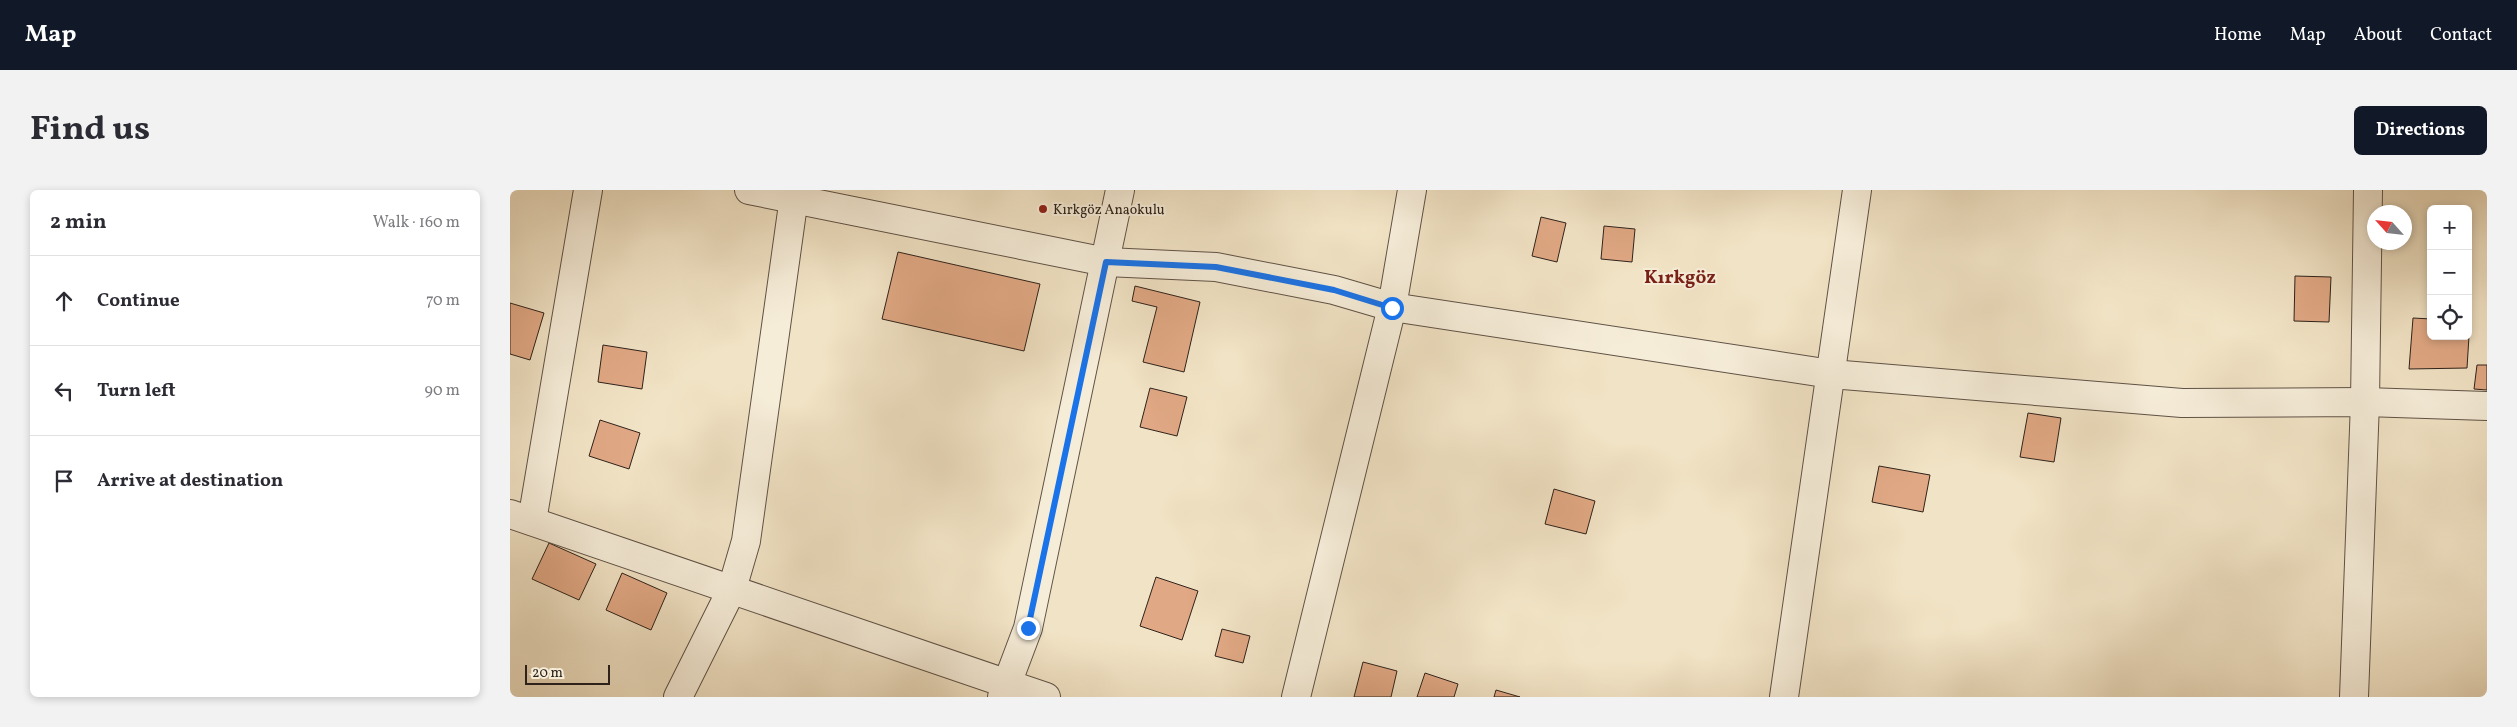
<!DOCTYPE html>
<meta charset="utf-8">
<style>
body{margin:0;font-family:Vollkorn,serif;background:#f2f2f3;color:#2b2b33}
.controls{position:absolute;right:15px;top:15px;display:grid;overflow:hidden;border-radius:8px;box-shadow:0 2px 8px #0003}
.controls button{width:45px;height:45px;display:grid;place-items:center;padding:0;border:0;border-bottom:1px solid #e1e1e2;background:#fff;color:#2b2b33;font:25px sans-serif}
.compass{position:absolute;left:1857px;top:15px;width:45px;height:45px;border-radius:50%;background:#fff;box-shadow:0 2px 8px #0003;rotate:297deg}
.scale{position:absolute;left:15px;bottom:12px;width:85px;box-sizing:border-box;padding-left:5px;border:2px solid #2e221b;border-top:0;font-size:14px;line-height:18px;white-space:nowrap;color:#2e221b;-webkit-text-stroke:4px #f6edd9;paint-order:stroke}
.stop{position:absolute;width:15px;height:15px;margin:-11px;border:4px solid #1a73e8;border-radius:50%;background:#fff}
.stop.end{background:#1a73e8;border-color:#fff;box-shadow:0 1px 5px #0008}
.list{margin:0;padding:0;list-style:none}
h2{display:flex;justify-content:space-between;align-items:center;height:65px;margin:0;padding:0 20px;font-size:21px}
h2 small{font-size:16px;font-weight:400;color:#7c7c81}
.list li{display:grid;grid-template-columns:32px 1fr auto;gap:15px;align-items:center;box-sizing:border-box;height:90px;padding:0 20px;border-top:1px solid #e1e1e2}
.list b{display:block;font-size:19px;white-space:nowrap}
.list em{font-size:16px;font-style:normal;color:#7c7c81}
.icon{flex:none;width:28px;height:28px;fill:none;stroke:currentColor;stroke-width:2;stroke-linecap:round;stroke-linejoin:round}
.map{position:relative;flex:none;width:1977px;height:507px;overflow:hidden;border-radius:8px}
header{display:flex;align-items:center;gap:30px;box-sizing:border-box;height:70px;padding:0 25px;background:#111827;color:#fff}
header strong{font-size:24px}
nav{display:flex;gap:28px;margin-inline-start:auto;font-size:18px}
.intro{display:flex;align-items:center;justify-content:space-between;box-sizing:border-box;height:120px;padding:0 30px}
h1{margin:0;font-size:35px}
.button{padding:12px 22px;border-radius:8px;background:#111827;color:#fff;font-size:18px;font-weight:700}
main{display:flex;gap:30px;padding:0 30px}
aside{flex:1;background:#fff;border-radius:8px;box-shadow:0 2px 8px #0003}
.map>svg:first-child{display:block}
</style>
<header>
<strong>Map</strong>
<nav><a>Home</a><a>Map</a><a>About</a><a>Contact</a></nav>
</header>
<div class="intro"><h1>Find us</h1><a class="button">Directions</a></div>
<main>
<aside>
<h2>2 min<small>Walk · 160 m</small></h2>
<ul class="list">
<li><svg class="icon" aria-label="ahead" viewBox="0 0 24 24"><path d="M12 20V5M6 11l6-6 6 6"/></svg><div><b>Continue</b></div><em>70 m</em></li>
<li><svg class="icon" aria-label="left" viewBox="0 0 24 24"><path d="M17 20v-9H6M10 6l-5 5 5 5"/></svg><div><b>Turn left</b></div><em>90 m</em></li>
<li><svg class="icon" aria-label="arrive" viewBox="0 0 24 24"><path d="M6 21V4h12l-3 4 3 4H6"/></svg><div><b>Arrive at destination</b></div></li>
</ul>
</aside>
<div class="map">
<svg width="1977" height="507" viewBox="0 0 1977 507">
<rect width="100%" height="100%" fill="#f1e3c5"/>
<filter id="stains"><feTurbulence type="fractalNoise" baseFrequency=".004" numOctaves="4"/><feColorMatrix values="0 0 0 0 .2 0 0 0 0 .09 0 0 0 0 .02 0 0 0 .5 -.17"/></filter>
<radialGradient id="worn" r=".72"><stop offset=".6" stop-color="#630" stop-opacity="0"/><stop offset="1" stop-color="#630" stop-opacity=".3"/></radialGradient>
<!-- building -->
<g fill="#e0a884" stroke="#2e221b">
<polygon points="1031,27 1056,33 1047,72 1022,66"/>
<polygon points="1094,36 1125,39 1122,72 1091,69"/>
<polygon points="388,62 530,94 514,161 372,129"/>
<polygon points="1785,86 1821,87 1819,132 1784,131"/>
<polygon points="625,96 690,112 674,182 633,172 647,117 622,111"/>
<polygon points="0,113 34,123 20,170 0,164"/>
<polygon points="1903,128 1921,129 1921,146 1958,146 1958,130 1960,130 1957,178 1899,179"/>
<polygon points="93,155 137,162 132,199 88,192"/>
<polygon points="1967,175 1977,175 1977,200 1964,199"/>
<polygon points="640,198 677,207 667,246 630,237"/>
<polygon points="1518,223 1551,228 1544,272 1510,267"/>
<polygon points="90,230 130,243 119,279 79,266"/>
<polygon points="1369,276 1420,285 1413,322 1362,312"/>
<polygon points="1044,299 1085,311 1076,344 1035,334"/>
<polygon points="39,353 86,374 69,410 22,389"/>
<polygon points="112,383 157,403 141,440 96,420"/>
<polygon points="646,387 688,401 672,450 630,436"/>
<polygon points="712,439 740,446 733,473 705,466"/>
<polygon points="853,472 887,481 881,507 844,507"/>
<polygon points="915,483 948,494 944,507 907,507"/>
<polygon points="986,500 1010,507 984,507"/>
</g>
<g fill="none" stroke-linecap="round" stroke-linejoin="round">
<defs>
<g id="street">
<polyline points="239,0 596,72 706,77 824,100 882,117 1321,184 1672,213 1855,212 1977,216"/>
<polyline points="0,324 536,507"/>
<polyline points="22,331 78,0"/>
<polyline points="168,507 222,399 236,351 285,0"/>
<polyline points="492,507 518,438 610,0"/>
<polyline points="786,507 882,117 902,0"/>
<polyline points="1274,507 1347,0"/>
<polyline points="1844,507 1855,212 1858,0"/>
</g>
</defs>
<!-- street casing -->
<use href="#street" stroke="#5f5246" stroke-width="30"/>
<!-- street -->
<use href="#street" stroke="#f6edd9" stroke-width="28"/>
</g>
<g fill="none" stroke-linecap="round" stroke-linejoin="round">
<!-- route -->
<polyline stroke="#1a73e8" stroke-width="6" points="518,438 596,72 706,77 824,100 882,118"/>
</g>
<!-- markers -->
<circle fill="#8f2418" stroke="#f6edd9" stroke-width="2" cx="533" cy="19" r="5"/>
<g text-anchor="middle" stroke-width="4" stroke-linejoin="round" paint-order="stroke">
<!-- poi labels -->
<g font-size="14" fill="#2e221b" stroke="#f6edd9" text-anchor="start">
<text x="543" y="24">Kırkgöz Anaokulu</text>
</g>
<!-- district labels -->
<g font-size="19" font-weight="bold" fill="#7a1f14" stroke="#f6edd9">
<text x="1170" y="93">Kırkgöz</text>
</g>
</g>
<rect width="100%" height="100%" filter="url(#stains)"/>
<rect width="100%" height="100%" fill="url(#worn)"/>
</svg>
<div class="controls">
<button>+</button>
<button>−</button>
<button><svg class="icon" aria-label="locate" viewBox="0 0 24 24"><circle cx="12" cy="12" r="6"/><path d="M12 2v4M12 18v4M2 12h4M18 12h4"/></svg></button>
</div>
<svg class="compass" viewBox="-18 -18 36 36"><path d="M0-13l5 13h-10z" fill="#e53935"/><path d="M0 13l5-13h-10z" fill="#7c7c81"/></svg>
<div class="scale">20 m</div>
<div class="stop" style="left:882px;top:118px"></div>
<div class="stop end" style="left:518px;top:438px"></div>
</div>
</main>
